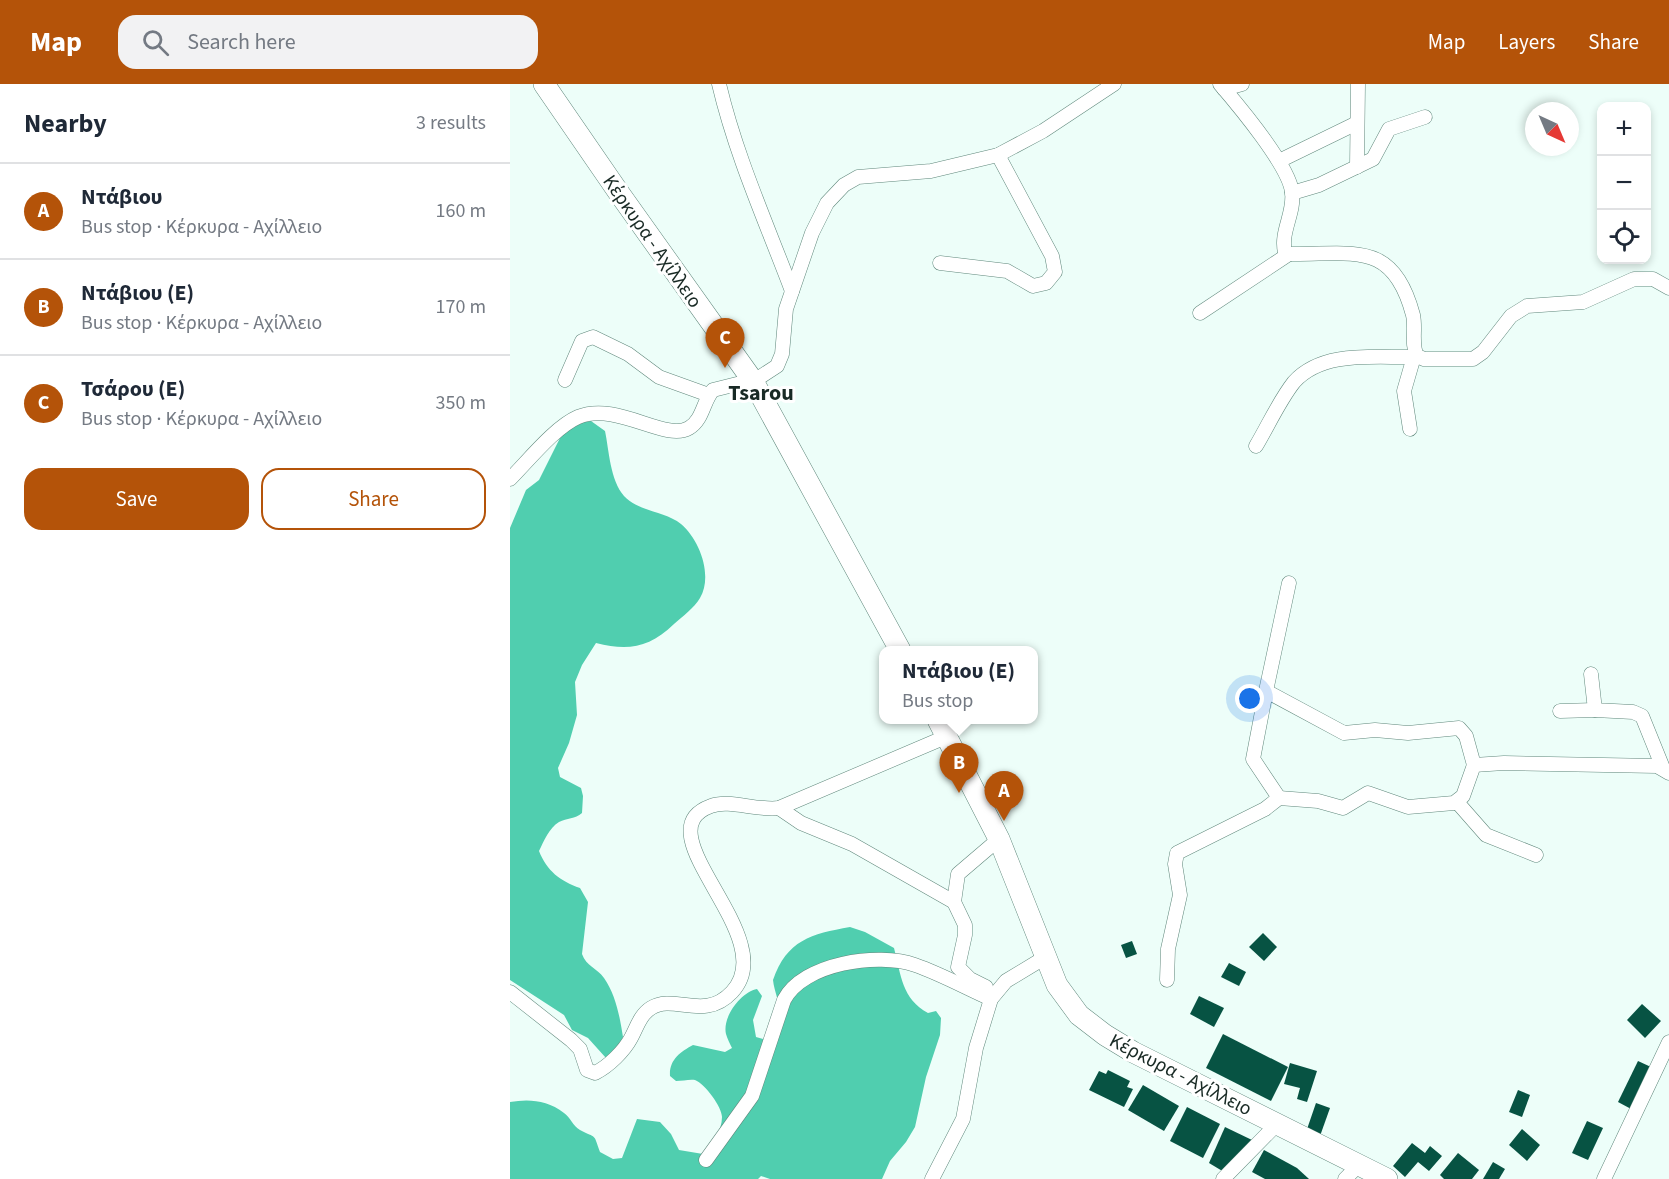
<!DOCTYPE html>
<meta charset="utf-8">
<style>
body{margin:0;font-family:"Source Sans 3",sans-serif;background:#f2f2f3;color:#1f2937}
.controls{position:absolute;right:18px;top:18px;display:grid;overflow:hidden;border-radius:12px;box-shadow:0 3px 9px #0003}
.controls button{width:54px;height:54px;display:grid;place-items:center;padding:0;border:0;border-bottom:2px solid #e0e1e3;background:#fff;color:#1f2937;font:30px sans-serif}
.compass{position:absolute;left:1015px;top:18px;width:54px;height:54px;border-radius:50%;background:#fff;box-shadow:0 3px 9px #0003;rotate:136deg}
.you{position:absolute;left:740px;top:615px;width:21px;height:21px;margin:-15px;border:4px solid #fff;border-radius:50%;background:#1a73e8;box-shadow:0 0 0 9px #1a73e833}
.badge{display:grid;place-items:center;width:39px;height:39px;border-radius:50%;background:#b45309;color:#fff;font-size:20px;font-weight:700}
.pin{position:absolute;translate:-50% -50px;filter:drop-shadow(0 2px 3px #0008)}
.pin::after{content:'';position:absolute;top:32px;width:21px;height:18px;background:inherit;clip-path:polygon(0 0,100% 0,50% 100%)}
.popup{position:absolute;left:369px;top:562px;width:159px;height:78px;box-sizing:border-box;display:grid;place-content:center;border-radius:12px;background:#fff;filter:drop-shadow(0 2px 4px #0005);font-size:20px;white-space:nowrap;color:#747a83}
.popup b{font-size:22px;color:#1f2937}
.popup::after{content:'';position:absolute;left:50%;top:100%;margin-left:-12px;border:12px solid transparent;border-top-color:#fff}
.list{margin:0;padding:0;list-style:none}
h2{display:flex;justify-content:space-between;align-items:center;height:78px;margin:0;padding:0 24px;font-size:26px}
h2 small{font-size:20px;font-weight:400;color:#747a83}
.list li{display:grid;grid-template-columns:39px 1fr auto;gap:18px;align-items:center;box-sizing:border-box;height:96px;padding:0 24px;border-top:2px solid #e0e1e3}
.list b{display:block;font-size:22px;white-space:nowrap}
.list p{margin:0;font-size:20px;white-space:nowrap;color:#747a83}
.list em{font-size:20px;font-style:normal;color:#747a83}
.actions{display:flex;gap:12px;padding:18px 24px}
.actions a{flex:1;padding:14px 0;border:2px solid #b45309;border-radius:18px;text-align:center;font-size:21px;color:#b45309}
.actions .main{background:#b45309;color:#fff}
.icon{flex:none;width:33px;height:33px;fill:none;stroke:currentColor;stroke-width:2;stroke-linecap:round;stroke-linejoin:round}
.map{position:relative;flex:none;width:1159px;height:1095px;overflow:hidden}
header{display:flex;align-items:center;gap:36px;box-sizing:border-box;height:84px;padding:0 30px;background:#b45309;color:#fff}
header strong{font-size:28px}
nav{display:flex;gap:33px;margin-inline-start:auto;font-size:21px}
.search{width:420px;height:54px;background:#f2f2f3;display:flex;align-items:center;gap:15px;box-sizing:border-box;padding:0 21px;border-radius:18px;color:#747a83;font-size:22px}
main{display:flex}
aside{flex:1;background:#fff}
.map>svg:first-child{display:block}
</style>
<header>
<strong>Map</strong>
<div class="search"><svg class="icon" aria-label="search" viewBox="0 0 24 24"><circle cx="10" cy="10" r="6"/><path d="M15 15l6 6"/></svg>Search here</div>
<nav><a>Map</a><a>Layers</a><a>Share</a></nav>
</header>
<main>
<aside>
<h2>Nearby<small>3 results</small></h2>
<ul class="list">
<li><span class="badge">A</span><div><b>Ντάβιου</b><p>Bus stop · Κέρκυρα - Αχίλλειο</p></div><em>160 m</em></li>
<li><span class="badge">B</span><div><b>Ντάβιου (E)</b><p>Bus stop · Κέρκυρα - Αχίλλειο</p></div><em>170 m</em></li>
<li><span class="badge">C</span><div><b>Τσάρου (E)</b><p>Bus stop · Κέρκυρα - Αχίλλειο</p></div><em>350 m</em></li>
</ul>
<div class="actions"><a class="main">Save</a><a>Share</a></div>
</aside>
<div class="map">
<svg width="1159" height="1095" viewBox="0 0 1159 1095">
<rect width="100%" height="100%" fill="#edfef9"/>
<!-- forest -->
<g fill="#50ceaf">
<path d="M 81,337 L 95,347 C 99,366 100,396 114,412 C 129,428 155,427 171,440 C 190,456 203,492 190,514 C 184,524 173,532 164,540 C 139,564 118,567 86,559 L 72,581 L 65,598 L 67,631 L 59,659 L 48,684 L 50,693 L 71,704 L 73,712 L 72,729 C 65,735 57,734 49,738 C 39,744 34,757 29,767 C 37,787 50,797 70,804 L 78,818 L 72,870 C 76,882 87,884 94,894 C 106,911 110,934 113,953 L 107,965 L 96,974 L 78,954 L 62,946 L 54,931 L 0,896 L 0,444 L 16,406 L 29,396 L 52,350 L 65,339 Z"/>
<path d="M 340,843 L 355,848 L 384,864 C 391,891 392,915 418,929 L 426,927 L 431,934 L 430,951 L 416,993 L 405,1043 L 396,1058 L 380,1077 L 372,1095 L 260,1095 L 251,1092 L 248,1095 L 0,1095 L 0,1018 C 19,1015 37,1016 54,1029 C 60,1033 63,1042 70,1046 C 87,1055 83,1048 90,1068 L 103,1075 L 112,1074 L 127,1035 L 150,1038 L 161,1050 L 169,1066 L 193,1070 C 202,1060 212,1047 212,1033 C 212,1023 195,1000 185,996 C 180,995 172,997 166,997 L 160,992 C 159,976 170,968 183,961 L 215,968 L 222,964 C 220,960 217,954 216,950 C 212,933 231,908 247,905 L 252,912 L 243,936 L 246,953 L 261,957 C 283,943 265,916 263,896 C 277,856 301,850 340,843 Z"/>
</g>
<!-- building -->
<g fill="#075343">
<polygon points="753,849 767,863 754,877 739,863"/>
<polygon points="622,857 627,870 616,874 611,861"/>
<polygon points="719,879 736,888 729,902 711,893"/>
<polygon points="689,912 714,924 704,943 680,930"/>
<polygon points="1132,920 1151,937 1135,954 1117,936"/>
<polygon points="713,950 778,983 761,1017 696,984"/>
<polygon points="1128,977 1141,983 1123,1026 1108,1018"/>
<polygon points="780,979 807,987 797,1018 787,1015 790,1004 774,1000"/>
<polygon points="598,986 620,997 617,1003 623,1005 614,1023 579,1006 589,987 596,990"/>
<polygon points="633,1001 669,1022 654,1047 618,1026"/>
<polygon points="1008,1006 1020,1011 1012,1033 999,1028"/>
<polygon points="806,1019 820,1024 810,1052 796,1048"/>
<polygon points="677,1023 710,1040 693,1074 660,1057"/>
<polygon points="1077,1037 1093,1044 1078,1076 1062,1069"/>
<polygon points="715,1043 742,1056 714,1088 699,1079"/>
<polygon points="1012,1045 1030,1061 1017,1077 999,1061"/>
<polygon points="902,1059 915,1069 920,1062 932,1072 919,1087 908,1078 895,1093 883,1082"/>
<polygon points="754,1066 787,1084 799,1095 755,1095 742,1088"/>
<polygon points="948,1069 969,1086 962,1095 934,1095 930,1091"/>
<polygon points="983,1078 995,1085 989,1095 973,1095"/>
</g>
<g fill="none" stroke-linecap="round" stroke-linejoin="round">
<defs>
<g id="street">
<path d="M 209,0 C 226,72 256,138 282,207"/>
<path d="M 710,0 C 728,21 779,82 782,108 C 785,129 770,148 775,168 L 779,170 C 843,171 883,155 903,231 C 906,244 901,261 907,272 L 914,275 L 963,275 L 973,268 L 1001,232 L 1017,222 L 1073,218 L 1124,195 L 1143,195 L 1159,204"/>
<polyline points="714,5 732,0"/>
<polyline points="769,77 847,39"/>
<polyline points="847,83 848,0"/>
<polyline points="782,109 809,101 863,75 879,45 915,33"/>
<polyline points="430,179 497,187 523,202 536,199 545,188 542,172 488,71"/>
<polyline points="690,229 779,170"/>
<polyline points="55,296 72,257 83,253 118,270 149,293 199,311"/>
<polyline points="900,345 894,307 905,269"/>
<path d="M 746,362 C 758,342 769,317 784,298 C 813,266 865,274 903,273"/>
<path d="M 0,395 C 18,377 45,343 68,333 C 107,317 155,358 179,344 C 193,336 193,317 203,306 L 247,295 L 267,282 L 272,270 L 276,225 L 302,149 L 317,119 L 334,101 L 348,93 L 421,87 L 488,71 L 533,47 L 604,0"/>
<polyline points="1081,590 1085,626 1123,628 1132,632 1153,684"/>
<polyline points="756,607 779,499"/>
<polyline points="1050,627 1085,626"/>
<polyline points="769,714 743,675 756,607 834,649 865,646 898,649 949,644 956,652 964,681"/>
<polyline points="947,718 976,751 1026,771"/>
<polyline points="269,724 291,739 342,760 444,818 455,841 455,851 448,883 460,895 476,903"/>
<polyline points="444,818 448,790 489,755"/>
<polyline points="657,896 658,865 670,811 665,780 667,769 755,725 769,714 808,717 833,724 858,709 898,723 944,719 953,712 964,681 994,679 1147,682 1159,689"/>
<path d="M 0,908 L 61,956 L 70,965 L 77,986 L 85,989 C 99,982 114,967 121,954 C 127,943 130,931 141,924 C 164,909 194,938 222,908 C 274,853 129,748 201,722 C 219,715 247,727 269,724 L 438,652"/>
<path d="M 196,1076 L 242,1012 L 274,916 C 293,879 368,868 405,881 C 431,890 456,904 481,915"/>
<polyline points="422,1095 453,1035 466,964 481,915 496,897 534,874"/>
<polyline points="713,1095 768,1039"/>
<polyline points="835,1095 849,1081"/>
<polyline points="1094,1095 1159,958"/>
</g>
<g id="primary">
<polyline points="34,0 109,109 243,297 390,566"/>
<polyline points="428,636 489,755 547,901 569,931 595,951 623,968 877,1095"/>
</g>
</defs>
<!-- street casing -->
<use href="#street" stroke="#60887c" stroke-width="15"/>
<!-- primary casing -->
<use href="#primary" stroke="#60887c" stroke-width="22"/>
<!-- street -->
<use href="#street" stroke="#fff" stroke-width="14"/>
<!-- primary -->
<use href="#primary" stroke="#fff" stroke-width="21"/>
</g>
<g text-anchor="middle" stroke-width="6" stroke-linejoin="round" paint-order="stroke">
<!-- street labels -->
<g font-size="20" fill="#192a25" stroke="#fff">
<text transform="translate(143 157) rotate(55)" y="7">Κέρκυρα - Αχίλλειο</text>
<text transform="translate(671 990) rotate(27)" y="7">Κέρκυρα - Αχίλλειο</text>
</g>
<!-- quarter labels -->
<g font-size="22" font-weight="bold" fill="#192a25" stroke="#fff">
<text x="251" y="316">Tsarou</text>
</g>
</g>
</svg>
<div class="controls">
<button>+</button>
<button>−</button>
<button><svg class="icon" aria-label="locate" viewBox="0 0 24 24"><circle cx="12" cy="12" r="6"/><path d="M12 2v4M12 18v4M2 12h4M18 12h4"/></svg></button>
</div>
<svg class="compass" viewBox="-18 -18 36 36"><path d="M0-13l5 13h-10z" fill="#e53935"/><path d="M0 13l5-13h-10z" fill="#747a83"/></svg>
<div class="you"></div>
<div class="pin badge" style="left:494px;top:737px">A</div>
<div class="pin badge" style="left:449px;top:709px">B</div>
<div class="popup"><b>Ντάβιου (E)</b>Bus stop</div>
<div class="pin badge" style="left:215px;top:284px">C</div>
</div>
</main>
